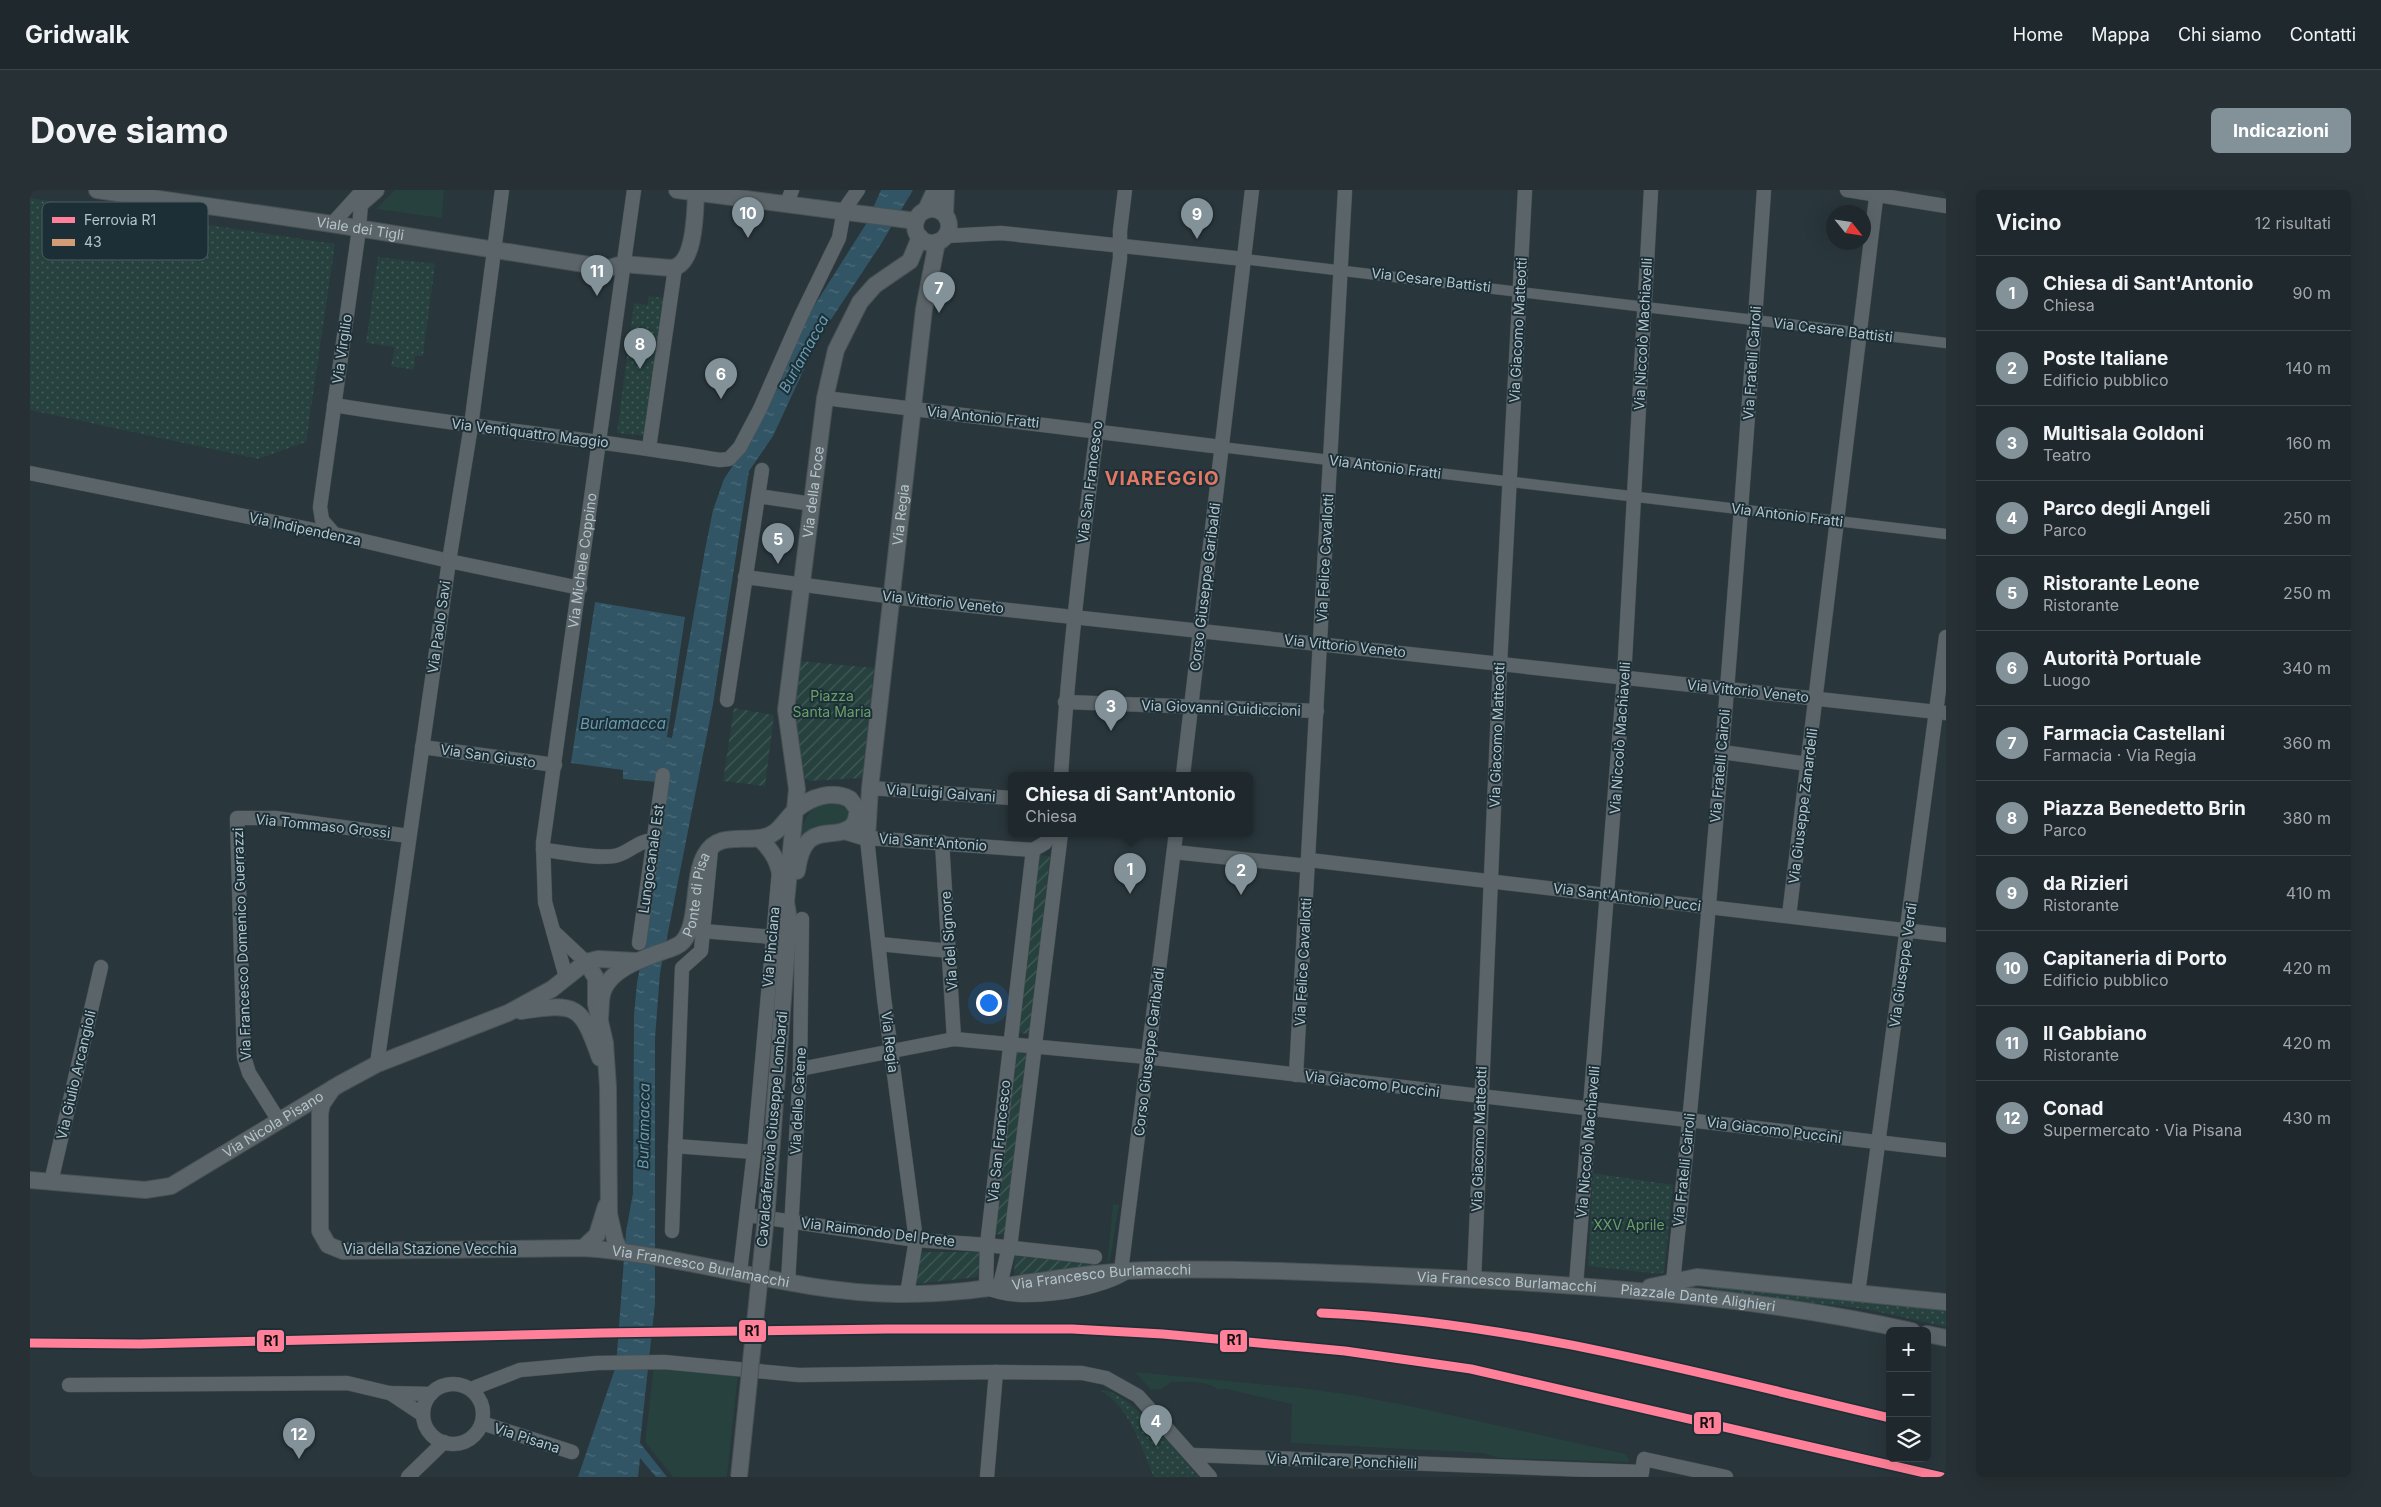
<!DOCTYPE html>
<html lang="it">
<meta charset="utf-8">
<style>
body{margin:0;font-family:Inter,sans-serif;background:#273034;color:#f1f3f6}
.controls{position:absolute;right:15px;bottom:15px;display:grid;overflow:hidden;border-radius:8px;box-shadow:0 5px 20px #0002}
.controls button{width:45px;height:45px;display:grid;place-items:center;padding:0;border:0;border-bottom:1px solid #3c4448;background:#1f282c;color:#f1f3f6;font:25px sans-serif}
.compass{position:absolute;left:1796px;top:15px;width:45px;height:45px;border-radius:50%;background:#1f282c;box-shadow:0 5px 20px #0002;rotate:120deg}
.you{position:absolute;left:958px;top:812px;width:18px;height:18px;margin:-12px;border:4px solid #fff;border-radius:50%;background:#1a73e8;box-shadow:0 0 0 8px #1a73e833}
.badge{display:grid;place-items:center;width:32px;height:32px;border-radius:50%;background:#839299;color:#fff;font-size:16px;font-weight:700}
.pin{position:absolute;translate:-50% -41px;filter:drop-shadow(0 1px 2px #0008)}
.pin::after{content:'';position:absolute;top:26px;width:18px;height:15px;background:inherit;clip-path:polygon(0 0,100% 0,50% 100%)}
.popup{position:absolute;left:978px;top:582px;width:245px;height:65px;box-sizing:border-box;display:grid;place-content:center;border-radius:8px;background:#1f282c;filter:drop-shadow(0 1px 4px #0005);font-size:16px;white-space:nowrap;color:#a1a6a9}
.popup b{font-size:19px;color:#f1f3f6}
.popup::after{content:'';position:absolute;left:50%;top:100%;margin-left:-10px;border:10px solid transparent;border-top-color:#1f282c}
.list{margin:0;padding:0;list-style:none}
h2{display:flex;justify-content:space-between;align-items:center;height:65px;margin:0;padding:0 20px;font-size:21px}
h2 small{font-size:16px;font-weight:400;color:#a1a6a9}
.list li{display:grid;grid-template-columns:32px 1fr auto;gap:15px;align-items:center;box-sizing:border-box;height:75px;padding:0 20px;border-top:1px solid #3c4448}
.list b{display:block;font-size:19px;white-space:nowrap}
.list p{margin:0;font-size:16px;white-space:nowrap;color:#a1a6a9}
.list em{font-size:16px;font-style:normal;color:#a1a6a9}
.icon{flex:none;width:28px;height:28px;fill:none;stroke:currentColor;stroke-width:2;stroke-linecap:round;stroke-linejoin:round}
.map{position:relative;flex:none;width:1916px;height:1287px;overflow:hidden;border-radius:8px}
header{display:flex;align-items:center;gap:30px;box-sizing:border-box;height:70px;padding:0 25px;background:#1f282c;border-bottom:1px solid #3c4448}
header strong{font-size:24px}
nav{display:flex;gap:28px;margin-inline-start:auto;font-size:18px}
.intro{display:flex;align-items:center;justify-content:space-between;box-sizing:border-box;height:120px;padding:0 30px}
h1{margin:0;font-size:35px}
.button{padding:12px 22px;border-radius:8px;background:#839299;color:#fff;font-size:18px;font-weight:700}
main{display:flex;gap:30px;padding:0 30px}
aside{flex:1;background:#1f282c;border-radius:8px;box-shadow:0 5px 20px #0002}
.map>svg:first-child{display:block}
</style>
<header>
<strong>Gridwalk</strong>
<nav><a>Home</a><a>Mappa</a><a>Chi siamo</a><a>Contatti</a></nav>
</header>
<div class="intro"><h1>Dove siamo</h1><a class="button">Indicazioni</a></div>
<main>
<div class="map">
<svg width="1916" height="1287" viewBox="0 0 1916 1287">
<defs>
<pattern id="park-dots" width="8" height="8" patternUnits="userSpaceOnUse" patternTransform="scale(1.25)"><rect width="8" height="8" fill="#26413e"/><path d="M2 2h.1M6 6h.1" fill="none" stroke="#435b59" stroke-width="1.8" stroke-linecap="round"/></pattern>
<pattern id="garden-furrows" width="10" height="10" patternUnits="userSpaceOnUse" patternTransform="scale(1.25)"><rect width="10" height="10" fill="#26413e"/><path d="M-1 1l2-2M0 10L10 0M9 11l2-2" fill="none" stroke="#435b59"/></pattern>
<pattern id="water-ripples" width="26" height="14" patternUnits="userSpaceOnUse" patternTransform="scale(1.25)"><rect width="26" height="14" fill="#325565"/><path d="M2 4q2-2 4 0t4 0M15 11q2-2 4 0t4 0" fill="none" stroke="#4d6c7a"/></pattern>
</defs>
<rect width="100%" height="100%" fill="#29363b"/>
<!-- grass -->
<g fill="#26413e">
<polygon points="365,0 414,0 412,28 346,19"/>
<path d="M 806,612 L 819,615 L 818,632 L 788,638 L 771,649 L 768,647 C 777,625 780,613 806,612 Z"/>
<polygon points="1083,1014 1089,1015 1080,1071 1077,1073"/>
<polygon points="624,1174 708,1184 697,1287 643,1287 615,1252"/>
<path d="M 1105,1182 L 1271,1198 L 1316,1204 L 1380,1216 L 1596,1264 L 1600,1272 L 1468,1268 L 1453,1263 L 1261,1253 L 1262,1214 L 1196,1199 L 1188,1200 C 1178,1190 1155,1192 1141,1192 L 1132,1199 L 1121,1200 Z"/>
</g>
<!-- park -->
<g fill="url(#park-dots)">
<polygon points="0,8 305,54 276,252 228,269 0,220"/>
<polygon points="348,67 405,74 393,166 385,166 384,180 361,176 365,157 336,153"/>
<polygon points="619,106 634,108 615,246 587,243 604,113 617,115"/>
<polygon points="1563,983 1643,995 1634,1082 1629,1084 1558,1076"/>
<polygon points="1682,1095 1916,1117 1916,1137 1836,1119 1681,1101"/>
<path d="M 1070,1200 C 1098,1198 1151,1267 1169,1287 L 1124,1287 C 1110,1255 1101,1219 1070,1200 Z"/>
</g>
<!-- garden -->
<g fill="url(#garden-furrows)">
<polygon points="770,471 844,478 832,588 780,591 775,589 764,516"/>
<polygon points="704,518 744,525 735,596 693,591"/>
<polygon points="1008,665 1020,666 1000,844 988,843"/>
<polygon points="985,861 997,863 977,1045 965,1044"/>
<polygon points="890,1062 951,1062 951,1080 947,1087 886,1094"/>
<polygon points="985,1066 1065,1074 1065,1078 984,1085"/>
</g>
<!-- water -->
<polygon fill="url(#water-ripples)" points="851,0 883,0 851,54 788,149 743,246 719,281 683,514 630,783 625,848 625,1113 610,1253 637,1287 626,1287 610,1268 608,1287 548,1287 586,1176 596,1042 603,1003 604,825 607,793 621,721 630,649 628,592 593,589 593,580 541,573 565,412 655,427 637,547 642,548 675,360 683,320 694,289 710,265 774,132 836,34"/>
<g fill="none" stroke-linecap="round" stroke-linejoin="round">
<defs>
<g id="pedestrian">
<polyline points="1214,69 1916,153"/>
<polyline points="1191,257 1916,344"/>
</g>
<g id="minor">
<polyline points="1817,0 1916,16"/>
<polyline points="757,13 762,0"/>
<polyline points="302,34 332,1"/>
<polyline points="916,46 971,43 1214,69"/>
<polyline points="795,208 1191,257"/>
<path d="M 304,215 C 432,236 562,249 690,270 L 699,269 L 710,257 L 730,219 L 771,126 L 809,48 L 814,20 L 828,0"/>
<polyline points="619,258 645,78"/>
<polyline points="0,283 304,344 419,371 550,398"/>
<polyline points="728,306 782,314"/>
<polyline points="304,344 292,330 290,317 329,39 332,0"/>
<polyline points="715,387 879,409 1916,523"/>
<polyline points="697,510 732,280"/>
<polyline points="1035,512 1287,521"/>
<polyline points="392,557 525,575"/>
<polyline points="1692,562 1778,574"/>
<path d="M 1031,585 C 1042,412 1067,241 1090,68 L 1090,41 L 1095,0"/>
<polyline points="1153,585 1222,0"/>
<polyline points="840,598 981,608"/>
<polyline points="912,652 924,849"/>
<path d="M 513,660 C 536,662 562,669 584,666 C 599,664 608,649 624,651"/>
<path d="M 1003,660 L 957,1055 L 956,1097 C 988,1114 1065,1101 1095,1083"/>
<polyline points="1144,662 1278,676"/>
<polyline points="1279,670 1916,745"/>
<polyline points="1759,726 1847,0"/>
<polyline points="523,741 556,772"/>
<polyline points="673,741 742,747"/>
<polyline points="609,753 633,585"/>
<polyline points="849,754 920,761"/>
<path id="s1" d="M 536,787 L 515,712 L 513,653 L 604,0"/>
<polyline points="347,874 419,371 441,236 472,0"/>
<polyline points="770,879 924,849 1107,866 1916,960"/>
<polyline points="1266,885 1315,0"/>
<polyline points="249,931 219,883 214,867 207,628 245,628 379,646"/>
<polyline points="645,956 724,962"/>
<polyline points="21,992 71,777"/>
<polyline points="717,1025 886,1050 957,1055 1065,1067"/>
<polyline points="642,1041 652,778 671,761 681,659"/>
<polyline points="1091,1081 1146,643"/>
<polyline points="710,1082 724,962 749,681"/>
<polyline points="1444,1090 1470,474 1495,0"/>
<path d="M 1643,1092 C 1681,729 1709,364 1734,0"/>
<polyline points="758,1093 770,879 772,729"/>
<polyline points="970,1095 981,1049 1031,643"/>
<polyline points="1546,1095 1594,487 1621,0"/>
<polyline points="1828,1103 1916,447"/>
<polyline points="877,1104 886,1050 854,808 837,648 1003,660 1015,653 1021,643"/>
<circle cx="423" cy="1224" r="30"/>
<polyline points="39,1195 317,1193 359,1203 401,1204"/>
<polyline points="441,1199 490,1180 567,1173 634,1172 769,1185 966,1182 1052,1183 1076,1188 1108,1206 1180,1287"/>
<polyline points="360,1203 393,1225"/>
<polyline points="452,1233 542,1262"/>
<polyline points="1162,1265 1612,1282"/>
<polyline points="378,1287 414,1252"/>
<polyline points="957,1287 966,1182"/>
<polyline points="1611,1287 1614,1269 1696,1287"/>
</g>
<g id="tertiary">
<path id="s2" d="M 67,0 L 302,34 L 579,78 L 593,74 L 641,78 C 666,76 665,21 666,2"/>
<polyline points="647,0 886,31"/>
<polyline points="330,14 346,0"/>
<circle cx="902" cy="36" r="17"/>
<polyline points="896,20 905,0"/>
<polyline points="915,24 916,0"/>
<path id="s3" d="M 814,641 L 837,648 L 840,598 L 894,119 L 907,52"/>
<path d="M 729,648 C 744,662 749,673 752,693"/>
<polyline points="556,772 566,788 566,814 575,853 578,897 579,1024 585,1050 590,1061"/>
<path d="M 491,821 C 547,813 551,814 570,868"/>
<path id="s4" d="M 570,827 C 571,819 570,809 573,801 C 581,779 612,769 631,762 C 639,759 649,757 654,750 C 669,731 662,688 675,665 C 687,643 709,651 729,648 C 751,645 753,630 767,619 C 781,607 802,600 820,609 L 828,620 L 825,633 C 807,656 775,624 767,681"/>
<path id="s5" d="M 303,898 L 292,914 L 290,923 L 290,1041 L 298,1055 L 313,1061 L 553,1058 C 658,1065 759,1102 865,1104 C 950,1106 1034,1082 1119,1080 C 1211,1078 1303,1083 1395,1087 C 1558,1095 1723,1106 1882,1141"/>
<path id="s6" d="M 0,990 L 115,1000 L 141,996 L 310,894 L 347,874 L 478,823 L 522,799 L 556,772 L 568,769 L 607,771"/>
<path id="s7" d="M 737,1017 L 759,730 L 756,712 L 767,599 L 756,520 L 795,208 L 806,160 L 830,112 L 845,95 L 880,71 L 890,47"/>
<polyline points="553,1058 567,1045 576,1016"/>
<polyline points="1620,1097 1667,1087 1916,1112"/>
<polyline points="1897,1144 1916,1148"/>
</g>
</defs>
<!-- pedestrian casing -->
<use href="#pedestrian" stroke="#485155" stroke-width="11"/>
<!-- minor casing -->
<use href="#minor" stroke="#485155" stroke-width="15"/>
<!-- tertiary casing -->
<use href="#tertiary" stroke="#485155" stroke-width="18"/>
<!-- pedestrian -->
<use href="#pedestrian" stroke="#5b6468" stroke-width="10"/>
<!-- minor -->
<use href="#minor" stroke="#5b6468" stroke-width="14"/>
<!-- tertiary -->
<use href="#tertiary" stroke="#5b6468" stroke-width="16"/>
<defs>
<polyline id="tertiary-bridge" points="709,1287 737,1017"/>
</defs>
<!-- tertiary-bridge casing -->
<use href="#tertiary-bridge" stroke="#485155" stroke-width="18" stroke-linecap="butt"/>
<!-- tertiary-bridge -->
<use href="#tertiary-bridge" stroke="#5b6468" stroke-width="16"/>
<defs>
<g id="rail-1">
<path d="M 1291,1123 C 1484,1132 1672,1184 1860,1228"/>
<polyline points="0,1153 110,1154 571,1143 857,1139 1042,1139 1133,1144 1315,1161 1441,1179 1912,1287"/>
</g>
</defs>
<!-- rail-1 casing -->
<use href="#rail-1" stroke="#1c2f37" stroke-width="12"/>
<!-- rail-1 -->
<use href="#rail-1" stroke="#ff8098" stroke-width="9"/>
</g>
<g text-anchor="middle" stroke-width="4" stroke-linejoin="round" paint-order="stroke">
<!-- street labels -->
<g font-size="14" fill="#b4c4cc" stroke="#1c2f37">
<text dy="5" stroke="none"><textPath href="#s2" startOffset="266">Viale dei Tigli</textPath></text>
<text transform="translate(1401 90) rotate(7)" y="5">Via Cesare Battisti</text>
<text transform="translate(1488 140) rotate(-87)" y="5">Via Giacomo Matteotti</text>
<text transform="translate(1803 140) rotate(7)" y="5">Via Cesare Battisti</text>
<text transform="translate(1613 144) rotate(-87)" y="5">Via Niccolò Machiavelli</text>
<text transform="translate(312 159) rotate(-82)" y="5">Via Virgilio</text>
<text transform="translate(1722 173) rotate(-86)" y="5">Via Fratelli Cairoli</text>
<text transform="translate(953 227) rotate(6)" y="5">Via Antonio Fratti</text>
<text transform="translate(500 243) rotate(7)" y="5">Via Ventiquattro Maggio</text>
<text transform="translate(1355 277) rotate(7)" y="5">Via Antonio Fratti</text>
<text transform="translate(1060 292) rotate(-83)" y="5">Via San Francesco</text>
<text dy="5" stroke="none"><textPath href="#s7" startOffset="719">Via della Foce</textPath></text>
<text dy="5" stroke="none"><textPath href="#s3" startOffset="349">Via Regia</textPath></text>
<text transform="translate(1757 325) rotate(7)" y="5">Via Antonio Fratti</text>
<text transform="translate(275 339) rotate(12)" y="5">Via Indipendenza</text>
<text transform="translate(1295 368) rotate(-87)" y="5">Via Felice Cavallotti</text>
<text dy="5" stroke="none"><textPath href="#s1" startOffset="422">Via Michele Coppino</textPath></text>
<text transform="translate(1175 397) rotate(-83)" y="5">Corso Giuseppe Garibaldi</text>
<text transform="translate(913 412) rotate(6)" y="5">Via Vittorio Veneto</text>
<text transform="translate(409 437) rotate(-82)" y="5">Via Paolo Savi</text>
<text transform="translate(1315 456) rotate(6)" y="5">Via Vittorio Veneto</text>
<text transform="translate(1718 501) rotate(6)" y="5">Via Vittorio Veneto</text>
<text transform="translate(1191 518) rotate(2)" y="5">Via Giovanni Guidiccioni</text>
<text transform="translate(1467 545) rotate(-88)" y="5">Via Giacomo Matteotti</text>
<text transform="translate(1590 548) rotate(-86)" y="5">Via Niccolò Machiavelli</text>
<text transform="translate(458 566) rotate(8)" y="5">Via San Giusto</text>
<text transform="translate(1690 576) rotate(-85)" y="5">Via Fratelli Cairoli</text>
<text transform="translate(911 603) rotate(4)" y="5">Via Luigi Galvani</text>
<text transform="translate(1773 616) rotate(-83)" y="5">Via Giuseppe Zanardelli</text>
<text transform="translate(293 636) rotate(6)" y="5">Via Tommaso Grossi</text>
<text transform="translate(903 652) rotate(4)" y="5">Via Sant'Antonio</text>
<text transform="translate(621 669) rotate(-82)" y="5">Lungocanale Est</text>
<text dy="5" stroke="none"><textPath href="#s4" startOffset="172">Ponte di Pisa</textPath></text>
<text transform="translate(1597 707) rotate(7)" y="5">Via Sant'Antonio Pucci</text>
<text transform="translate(919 751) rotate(-94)" y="5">Via del Signore</text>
<text transform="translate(212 754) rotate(-92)" y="5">Via Francesco Domenico Guerrazzi</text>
<text transform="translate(741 757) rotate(-85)" y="5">Via Pinciana</text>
<text transform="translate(1273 772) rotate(-87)" y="5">Via Felice Cavallotti</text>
<text transform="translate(1873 775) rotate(-82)" y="5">Via Giuseppe Verdi</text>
<text transform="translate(860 852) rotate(83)" y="5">Via Regia</text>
<text transform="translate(1119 862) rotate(-83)" y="5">Corso Giuseppe Garibaldi</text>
<text transform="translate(46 885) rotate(-77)" y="5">Via Giulio Arcangioli</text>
<text transform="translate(1342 894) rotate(7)" y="5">Via Giacomo Puccini</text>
<text transform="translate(768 911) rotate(-87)" y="5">Via delle Catene</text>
<text dy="5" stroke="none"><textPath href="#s6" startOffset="261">Via Nicola Pisano</textPath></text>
<text transform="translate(742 939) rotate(-85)" y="5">Cavalcaferrovia Giuseppe Lombardi</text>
<text transform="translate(1744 940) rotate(7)" y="5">Via Giacomo Puccini</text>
<text transform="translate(1449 949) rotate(-88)" y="5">Via Giacomo Matteotti</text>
<text transform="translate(969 951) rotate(-84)" y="5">Via San Francesco</text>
<text transform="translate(1558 952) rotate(-85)" y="5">Via Niccolò Machiavelli</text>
<text transform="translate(1654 980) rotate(-84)" y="5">Via Fratelli Cairoli</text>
<text transform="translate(848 1042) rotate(7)" y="5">Via Raimondo Del Prete</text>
<text x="400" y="1064">Via della Stazione Vecchia</text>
<text dy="5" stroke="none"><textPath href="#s5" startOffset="538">Via Francesco Burlamacchi</textPath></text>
<text dy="5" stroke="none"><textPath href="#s5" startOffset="942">Via Francesco Burlamacchi</textPath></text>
<text dy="5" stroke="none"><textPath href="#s5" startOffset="1348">Via Francesco Burlamacchi</textPath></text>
<text dy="5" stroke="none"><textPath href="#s5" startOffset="1540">Piazzale Dante Alighieri</textPath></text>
<text transform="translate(497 1248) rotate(18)" y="5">Via Pisana</text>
<text transform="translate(1312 1271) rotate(2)" y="5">Via Amilcare Ponchielli</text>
</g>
<!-- park labels -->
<g font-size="14" fill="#6ba068" stroke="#1c2f37">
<text x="802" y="511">Piazza<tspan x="802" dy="16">Santa Maria</tspan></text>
<text x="1599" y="1040">XXV Aprile</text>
</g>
<!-- water labels -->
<g font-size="15" font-style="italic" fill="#699aaf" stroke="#1c2f37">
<text transform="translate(774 164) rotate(-61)" y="5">Burlamacca</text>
<text x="593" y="539">Burlamacca</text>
<text transform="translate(614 936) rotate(-89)" y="5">Burlamacca</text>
</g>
<!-- district labels -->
<g font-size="19" font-weight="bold" letter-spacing="1" fill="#e27762" stroke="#1c2f37">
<text x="1132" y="295">VIAREGGIO</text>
</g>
</g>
<!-- legend -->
<rect x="12" y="12" width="166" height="58" rx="8" fill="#1c2f37" stroke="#4a5c64" stroke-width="1"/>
<rect x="22" y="27" width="23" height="6" fill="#ff8098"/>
<rect x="22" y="49" width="23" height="7" fill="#d39c74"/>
<g font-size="14" fill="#b4c4cc">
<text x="54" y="35">Ferrovia R1</text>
<text x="54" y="57">43</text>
</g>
<g stroke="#1c2f37" stroke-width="2">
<rect x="708" y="1129" width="29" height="24" rx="5" fill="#ff8098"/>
<rect x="1189" y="1139" width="29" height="24" rx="5" fill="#ff8098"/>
<rect x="226" y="1139" width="29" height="24" rx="5" fill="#ff8098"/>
<rect x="1663" y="1221" width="29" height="24" rx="5" fill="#ff8098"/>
</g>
<g font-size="14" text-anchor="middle" font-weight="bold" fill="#111">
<text x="722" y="1146">R1</text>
<text x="1204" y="1155">R1</text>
<text x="241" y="1156">R1</text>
<text x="1677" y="1238">R1</text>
</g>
</svg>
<div class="controls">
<button>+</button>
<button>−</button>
<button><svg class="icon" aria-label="layers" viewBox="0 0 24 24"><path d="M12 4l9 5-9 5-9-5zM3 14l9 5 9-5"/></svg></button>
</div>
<svg class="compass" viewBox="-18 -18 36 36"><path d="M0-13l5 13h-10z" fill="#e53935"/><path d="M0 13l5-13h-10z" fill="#a1a6a9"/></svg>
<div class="you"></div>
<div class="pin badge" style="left:1100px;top:704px">1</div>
<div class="popup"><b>Chiesa di Sant'Antonio</b>Chiesa</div>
<div class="pin badge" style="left:1211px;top:705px">2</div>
<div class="pin badge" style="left:1081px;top:541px">3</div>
<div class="pin badge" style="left:1126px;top:1256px">4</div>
<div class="pin badge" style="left:748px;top:374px">5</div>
<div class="pin badge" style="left:691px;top:209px">6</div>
<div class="pin badge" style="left:909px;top:123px">7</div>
<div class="pin badge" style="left:610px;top:179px">8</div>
<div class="pin badge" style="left:1167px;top:49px">9</div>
<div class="pin badge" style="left:718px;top:48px">10</div>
<div class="pin badge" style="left:567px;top:106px">11</div>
<div class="pin badge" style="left:269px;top:1269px">12</div>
</div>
<aside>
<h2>Vicino<small>12 risultati</small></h2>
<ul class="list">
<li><span class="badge">1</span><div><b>Chiesa di Sant'Antonio</b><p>Chiesa</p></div><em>90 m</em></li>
<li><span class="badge">2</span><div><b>Poste Italiane</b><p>Edificio pubblico</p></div><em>140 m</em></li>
<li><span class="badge">3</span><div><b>Multisala Goldoni</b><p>Teatro</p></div><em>160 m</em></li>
<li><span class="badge">4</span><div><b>Parco degli Angeli</b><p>Parco</p></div><em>250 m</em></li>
<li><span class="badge">5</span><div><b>Ristorante Leone</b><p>Ristorante</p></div><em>250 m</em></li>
<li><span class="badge">6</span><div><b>Autorità Portuale</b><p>Luogo</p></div><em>340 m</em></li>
<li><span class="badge">7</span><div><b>Farmacia Castellani</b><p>Farmacia · Via Regia</p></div><em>360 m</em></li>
<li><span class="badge">8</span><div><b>Piazza Benedetto Brin</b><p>Parco</p></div><em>380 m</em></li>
<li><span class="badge">9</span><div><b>da Rizieri</b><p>Ristorante</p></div><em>410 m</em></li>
<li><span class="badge">10</span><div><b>Capitaneria di Porto</b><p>Edificio pubblico</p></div><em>420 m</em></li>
<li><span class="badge">11</span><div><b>Il Gabbiano</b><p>Ristorante</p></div><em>420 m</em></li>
<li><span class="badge">12</span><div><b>Conad</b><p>Supermercato · Via Pisana</p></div><em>430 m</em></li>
</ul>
</aside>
</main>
